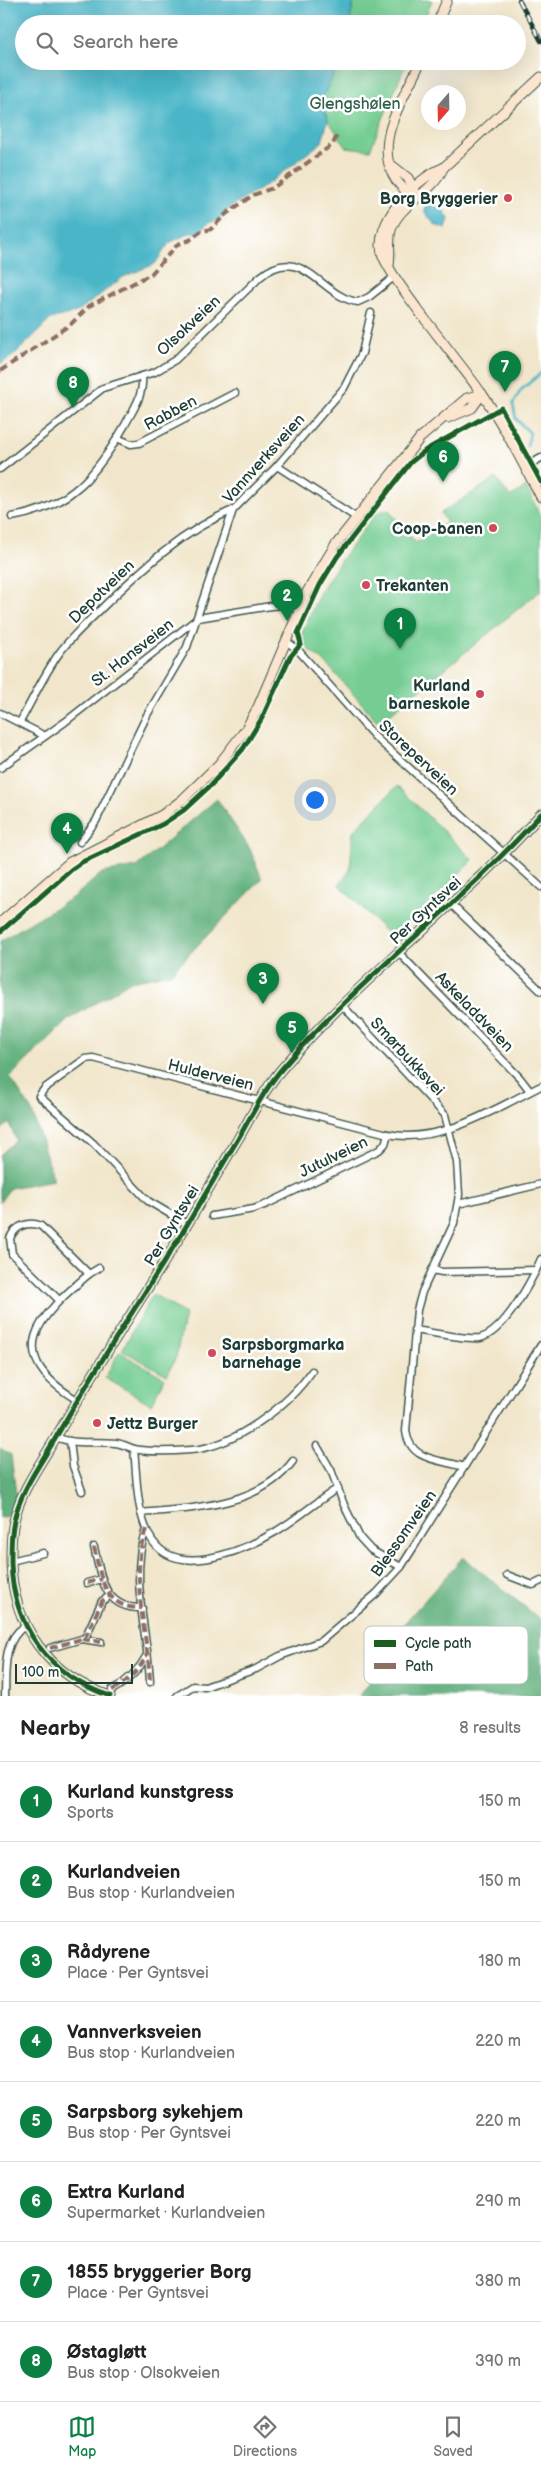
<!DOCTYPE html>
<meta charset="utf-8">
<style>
body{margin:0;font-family:"Balsamiq Sans",sans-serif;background:#f6f6f6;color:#222}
.compass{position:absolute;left:421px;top:85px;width:45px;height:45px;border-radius:50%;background:#fff;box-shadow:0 5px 20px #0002;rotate:200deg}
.scale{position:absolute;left:15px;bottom:12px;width:118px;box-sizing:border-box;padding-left:5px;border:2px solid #1f3d34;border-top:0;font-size:14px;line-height:18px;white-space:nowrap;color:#1f3d34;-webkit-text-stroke:4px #fff;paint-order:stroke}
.you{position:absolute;left:314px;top:799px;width:18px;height:18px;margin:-12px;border:4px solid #fff;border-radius:50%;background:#1a73e8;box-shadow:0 0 0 8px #1a73e833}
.badge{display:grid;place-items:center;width:32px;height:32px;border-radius:50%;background:#0b8043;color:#fff;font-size:16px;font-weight:700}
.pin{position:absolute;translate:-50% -41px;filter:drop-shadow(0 1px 2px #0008)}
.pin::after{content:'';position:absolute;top:26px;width:18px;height:15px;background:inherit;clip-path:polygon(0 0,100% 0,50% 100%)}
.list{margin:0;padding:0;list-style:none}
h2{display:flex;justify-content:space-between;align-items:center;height:65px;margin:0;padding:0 20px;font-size:21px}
h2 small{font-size:16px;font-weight:400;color:#767676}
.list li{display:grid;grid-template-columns:32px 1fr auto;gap:15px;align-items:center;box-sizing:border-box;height:80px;padding:0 20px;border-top:1px solid #e0e0e0}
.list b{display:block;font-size:19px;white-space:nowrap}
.list p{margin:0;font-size:16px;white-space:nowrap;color:#767676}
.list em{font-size:16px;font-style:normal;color:#767676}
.icon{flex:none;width:28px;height:28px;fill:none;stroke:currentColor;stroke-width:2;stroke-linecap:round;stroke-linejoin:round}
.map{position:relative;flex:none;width:541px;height:1696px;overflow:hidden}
.search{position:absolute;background:#fff;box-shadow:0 5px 20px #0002;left:15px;right:15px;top:15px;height:55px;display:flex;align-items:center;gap:12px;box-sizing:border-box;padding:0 18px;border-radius:28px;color:#767676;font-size:19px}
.sheet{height:705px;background:#fff}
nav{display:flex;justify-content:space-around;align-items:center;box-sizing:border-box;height:70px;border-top:1px solid #e0e0e0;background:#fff;font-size:14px;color:#767676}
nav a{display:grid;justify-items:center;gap:2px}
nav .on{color:#0b8043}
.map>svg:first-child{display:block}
</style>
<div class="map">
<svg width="541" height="1696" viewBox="0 0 541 1696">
<rect width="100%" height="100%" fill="#fff"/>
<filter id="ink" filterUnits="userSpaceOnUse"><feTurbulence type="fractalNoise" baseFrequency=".02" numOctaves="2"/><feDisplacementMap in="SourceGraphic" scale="10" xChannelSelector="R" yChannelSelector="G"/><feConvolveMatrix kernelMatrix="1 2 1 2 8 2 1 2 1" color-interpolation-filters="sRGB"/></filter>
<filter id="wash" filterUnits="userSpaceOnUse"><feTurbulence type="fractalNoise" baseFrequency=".0096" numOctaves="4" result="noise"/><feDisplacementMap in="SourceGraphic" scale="20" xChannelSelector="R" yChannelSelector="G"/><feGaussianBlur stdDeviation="1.12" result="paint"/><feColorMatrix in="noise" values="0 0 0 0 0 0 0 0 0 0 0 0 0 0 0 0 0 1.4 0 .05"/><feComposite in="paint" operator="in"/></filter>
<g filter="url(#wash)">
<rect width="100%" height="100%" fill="#f1e6cb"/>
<!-- green -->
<g fill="#75cd93" stroke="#4a8564">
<polygon points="354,0 432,0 423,24 349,24"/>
<polygon points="340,61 407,61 370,150 346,147 328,120 321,101"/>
<polygon points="496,478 510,497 526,487 541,517 541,590 379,723 323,660 311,652 300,637 320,592 341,560 375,514 388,509 416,543 447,523 441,513"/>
<polygon points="397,786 473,860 393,939 339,885 350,870 353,831"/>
<polygon points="153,1294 185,1314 176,1357 167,1375 122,1350"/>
<polygon points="119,1352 165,1378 151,1404 105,1378"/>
</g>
<!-- forest -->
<g fill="#60b07d" stroke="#407658">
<polygon points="217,799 250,849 262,879 171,973 131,981 68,1020 10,1077 32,1111 54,1180 10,1188 0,1202 0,1155 16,1140 9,1123 0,1131 0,941 75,896 102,873 137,867"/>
<polygon points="0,1448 11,1455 16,1494 10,1515 0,1518"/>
<polygon points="463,1557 541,1620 541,1696 360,1696 377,1671 385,1645"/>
</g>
<!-- water -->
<g fill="#4ab5c7" stroke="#34797e">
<polygon points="0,0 354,0 354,2 349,24 24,24 24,61 340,61 321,101 328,120 322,142 265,186 229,208 219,220 208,223 200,232 190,233 169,243 155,264 123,277 79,311 51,319 13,356 0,364"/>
<polygon points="429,202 443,210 449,218 446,229 435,225 424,211 426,203"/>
</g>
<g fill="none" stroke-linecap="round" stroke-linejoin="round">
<!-- stream -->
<polyline stroke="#4ab5c7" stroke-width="2.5" points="527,446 530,433 516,419 513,404 521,390 541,373"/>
</g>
</g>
<g filter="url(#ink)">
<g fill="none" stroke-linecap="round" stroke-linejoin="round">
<defs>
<g id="street">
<polyline points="117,438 131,444 139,443 235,393"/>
<polyline points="277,466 357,518"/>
<polyline points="525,467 541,458"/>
<path d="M 0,469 L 103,388 L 155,372 L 175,360 L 260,277 C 302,241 322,298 358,302 L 369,297 L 394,277"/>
<path d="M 12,517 C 71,507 97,474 125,425 C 134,408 144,395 142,376"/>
<polyline points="286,641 298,650 375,737 541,887"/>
<polyline points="0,713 45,736"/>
<path d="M 20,722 C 33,699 44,674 60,652 C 72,636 88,622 102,608 C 141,570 182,531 233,510"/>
<polyline points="0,768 65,722 198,618 271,606 283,605 299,609"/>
<polyline points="80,842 96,821 147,715 187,647 233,510 277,466 344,388 362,353 371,313"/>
<polyline points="451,904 541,991"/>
<polyline points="398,952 520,1078 530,1091"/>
<path d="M 342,1005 L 445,1115 L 457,1162 L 459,1195 L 454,1223 L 422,1292 L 417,1310 L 406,1431 C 410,1462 441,1459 464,1467"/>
<polyline points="458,1204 541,1184"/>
<polyline points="212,1216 254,1209 267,1204 379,1150 385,1144 388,1134"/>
<path d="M 187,1224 L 148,1201 L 94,1144 L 39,1096 L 45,1088 L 85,1059 L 93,1058 L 388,1134 C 440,1145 496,1108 541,1086"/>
<polyline points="432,1270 442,1272 536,1270"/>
<polyline points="89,1274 99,1268"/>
<path d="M 59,1300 L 12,1254 L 10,1238 C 16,1225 29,1221 41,1226 L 89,1274 C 38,1317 1,1354 77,1400"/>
<path d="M 414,1330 C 430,1332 466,1340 480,1338 C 504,1333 532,1280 541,1259"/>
<path d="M 56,1437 C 74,1445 96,1441 116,1443 C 123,1444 128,1447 134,1449 C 148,1452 177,1451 191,1450 C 234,1447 289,1405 312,1371"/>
<polyline points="70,1441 73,1466 82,1491"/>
<polyline points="317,1446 331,1470 344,1505 360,1538 371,1550 401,1567"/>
<path d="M 134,1449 C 137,1477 136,1510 149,1535 C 172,1581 241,1552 275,1532 C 297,1519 316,1502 338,1488"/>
<path d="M 141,1513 C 192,1508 259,1507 293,1461"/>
<path d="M 146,1529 C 129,1577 148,1633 150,1682"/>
<path d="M 94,1547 C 101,1576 103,1609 142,1608"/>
<polyline points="11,1561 43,1553"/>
<polyline points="507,1575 533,1585 541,1581"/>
<polyline points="87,1583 102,1579"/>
<polyline points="82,1639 101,1642"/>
<polyline points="50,1648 85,1638 102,1601 110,1596"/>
<path d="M 112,1690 C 127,1682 139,1670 147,1655"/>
<path d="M 5,1696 C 6,1671 2,1641 25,1626"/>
<polyline points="177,1696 193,1686 205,1687 256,1669 280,1656 321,1641 376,1594 401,1567 415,1545 541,1345"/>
</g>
<g id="secondary">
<polyline points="437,24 447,0"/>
<path d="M 541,77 L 443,168 C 416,178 371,224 383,256 C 391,275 406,293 418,310 C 439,338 462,366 482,394 C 505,426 522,463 541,497"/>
<polyline points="389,163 408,178 415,192"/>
<path d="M 416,198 C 407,193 402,188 396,180 C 371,142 405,97 421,61"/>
<path d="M 389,265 C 391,253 388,241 391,230 C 399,203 434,193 443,168"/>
<polyline points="448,418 472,408 482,394"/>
<polyline points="0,923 70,862 162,815 182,800 219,764 246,729 258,707 307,592 335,545 420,438 467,398 482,394"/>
<path d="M 110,1696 C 49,1676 13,1626 11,1563 C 11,1546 11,1529 16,1513 C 24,1486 41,1463 55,1439 C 91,1375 131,1315 169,1254 C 193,1216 215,1177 238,1139 C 253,1113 266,1086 286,1064 C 364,974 462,903 541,814"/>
</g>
</defs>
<!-- street casing -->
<use href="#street" stroke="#3e564b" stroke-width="9"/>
<!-- secondary casing -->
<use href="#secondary" stroke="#3e564b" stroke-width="11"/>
<!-- street -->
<use href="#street" stroke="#fff" stroke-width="6"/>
<!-- secondary -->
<use href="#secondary" stroke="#fce5cf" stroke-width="9"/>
<defs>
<polyline id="rail" points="519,0 541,41"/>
</defs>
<!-- rail casing -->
<use href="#rail" stroke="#1f3d34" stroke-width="4.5"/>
<!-- rail -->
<use href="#rail" stroke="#fff" stroke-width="2.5" stroke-dasharray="8" stroke-linecap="butt"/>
<!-- quiet -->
<g stroke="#8d6e63" stroke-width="4" stroke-dasharray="8 4" stroke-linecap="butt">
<polyline points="0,371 71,324 89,306 151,274 178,244 190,240 200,232 211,229 226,214 253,195 273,188 333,144 338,133"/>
<path d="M 146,1529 C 129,1577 148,1633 150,1682"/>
<path d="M 94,1547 C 101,1576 103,1609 142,1608"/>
<polyline points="87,1583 102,1579"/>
<polyline points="82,1639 101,1642"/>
<polyline points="50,1648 85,1638 102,1601 110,1596"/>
<path d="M 112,1690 C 127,1682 140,1670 147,1654"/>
</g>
<defs>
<g id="cycleway">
<polyline points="0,932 72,869 82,862 163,824 184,810 210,786 243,749 262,718 290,657 301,644 298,633 320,585 337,557 411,462 426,450 501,408 541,482"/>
<path d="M 110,1696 C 49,1676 13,1626 11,1563 C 11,1546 11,1529 16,1513 C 24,1486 41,1463 55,1439 C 91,1375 131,1315 169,1254 C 193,1216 215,1177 238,1139 C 253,1113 266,1086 286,1064 C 364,974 462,903 541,814"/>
</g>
</defs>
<!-- cycleway casing -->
<use href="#cycleway" stroke="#fff" stroke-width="8"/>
<!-- cycleway -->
<use href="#cycleway" stroke="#1b5e20" stroke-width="5"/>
</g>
</g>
<!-- markers -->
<g fill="#d1495b" stroke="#fff" stroke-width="2">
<circle cx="508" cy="198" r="5"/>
<circle cx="493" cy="528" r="5"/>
<circle cx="366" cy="585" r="5"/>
<circle cx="480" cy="694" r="5"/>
<circle cx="212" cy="1353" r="5"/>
<circle cx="97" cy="1423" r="5"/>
</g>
<g text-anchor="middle" stroke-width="5" stroke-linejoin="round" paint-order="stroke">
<!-- park labels -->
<g font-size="16" fill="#34614c" stroke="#fff">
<text x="355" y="109">Glengshølen</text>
</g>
<!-- poi labels -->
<g font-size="16" font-weight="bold" fill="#1f3d34" stroke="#fff" text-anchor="end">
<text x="498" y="204">Borg Bryggerier</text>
<text x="483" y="534">Coop-banen</text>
<text x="376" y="591" text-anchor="start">Trekanten</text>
<text x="470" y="691">Kurland<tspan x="470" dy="18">barneskole</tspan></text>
<text x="222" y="1350" text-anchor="start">Sarpsborgmarka<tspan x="222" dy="18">barnehage</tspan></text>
<text x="107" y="1429" text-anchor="start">Jettz Burger</text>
</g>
<!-- street labels -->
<g font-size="16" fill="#1f3d34" stroke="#fff">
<text transform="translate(188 325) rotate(-43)" y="6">Olsokveien</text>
<text transform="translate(170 412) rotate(-28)" y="6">Rabben</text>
<text transform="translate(263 458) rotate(-48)" y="6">Vannverksveien</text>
<text transform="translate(101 591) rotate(-44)" y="6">Depotveien</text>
<text transform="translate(132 652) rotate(-38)" y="6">St. Hansveien</text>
<text transform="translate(419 757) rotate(43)" y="6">Storeperveien</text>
<text transform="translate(425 910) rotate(-43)" y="6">Per Gyntsvei</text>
<text transform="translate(475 1011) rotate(46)" y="6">Askeladdveien</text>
<text transform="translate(408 1056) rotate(47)" y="6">Smørbukksvei</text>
<text transform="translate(211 1074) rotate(14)" y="6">Hulderveien</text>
<text transform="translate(333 1156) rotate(-26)" y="6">Jutulveien</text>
<text transform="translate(171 1225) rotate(-59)" y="6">Per Gyntsvei</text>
<text transform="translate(403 1533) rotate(-55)" y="6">Blessomveien</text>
</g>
</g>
<!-- legend -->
<rect x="364" y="1626" width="164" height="58" rx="8" fill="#fff" stroke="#bcc5c2" stroke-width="1"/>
<rect x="374" y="1640" width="22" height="7" fill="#1b5e20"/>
<rect x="374" y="1663" width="22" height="6" fill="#8d6e63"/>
<g font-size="14" fill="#1f3d34">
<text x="405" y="1648">Cycle path</text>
<text x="405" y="1671">Path</text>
</g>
</svg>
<svg class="compass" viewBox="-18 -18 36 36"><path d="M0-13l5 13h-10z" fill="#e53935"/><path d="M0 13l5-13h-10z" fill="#767676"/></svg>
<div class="scale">100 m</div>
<div class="you"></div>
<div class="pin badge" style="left:400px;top:649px">1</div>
<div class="pin badge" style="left:287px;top:621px">2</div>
<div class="pin badge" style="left:263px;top:1004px">3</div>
<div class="pin badge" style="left:67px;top:854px">4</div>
<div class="pin badge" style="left:292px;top:1053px">5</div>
<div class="pin badge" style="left:443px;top:482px">6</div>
<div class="pin badge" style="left:505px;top:392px">7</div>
<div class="pin badge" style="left:73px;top:408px">8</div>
<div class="search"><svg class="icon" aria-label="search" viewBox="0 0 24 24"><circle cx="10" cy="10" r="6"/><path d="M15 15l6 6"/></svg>Search here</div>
</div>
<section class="sheet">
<h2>Nearby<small>8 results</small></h2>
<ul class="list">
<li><span class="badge">1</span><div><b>Kurland kunstgress</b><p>Sports</p></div><em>150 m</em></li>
<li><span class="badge">2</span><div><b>Kurlandveien</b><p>Bus stop · Kurlandveien</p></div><em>150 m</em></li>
<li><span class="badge">3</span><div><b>Rådyrene</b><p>Place · Per Gyntsvei</p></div><em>180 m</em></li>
<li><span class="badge">4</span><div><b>Vannverksveien</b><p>Bus stop · Kurlandveien</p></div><em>220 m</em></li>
<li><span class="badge">5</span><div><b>Sarpsborg sykehjem</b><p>Bus stop · Per Gyntsvei</p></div><em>220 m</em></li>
<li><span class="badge">6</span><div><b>Extra Kurland</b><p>Supermarket · Kurlandveien</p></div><em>290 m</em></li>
<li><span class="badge">7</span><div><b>1855 bryggerier Borg</b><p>Place · Per Gyntsvei</p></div><em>380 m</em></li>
<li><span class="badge">8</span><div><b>Østagløtt</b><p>Bus stop · Olsokveien</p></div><em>390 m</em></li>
</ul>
</section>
<nav>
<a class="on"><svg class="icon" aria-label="map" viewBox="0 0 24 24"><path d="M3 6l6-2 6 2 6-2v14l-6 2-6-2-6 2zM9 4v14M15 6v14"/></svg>Map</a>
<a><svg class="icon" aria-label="directions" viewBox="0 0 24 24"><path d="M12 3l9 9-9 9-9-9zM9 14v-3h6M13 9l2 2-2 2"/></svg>Directions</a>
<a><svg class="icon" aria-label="saved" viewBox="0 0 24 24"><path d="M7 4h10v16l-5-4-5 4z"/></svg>Saved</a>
</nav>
